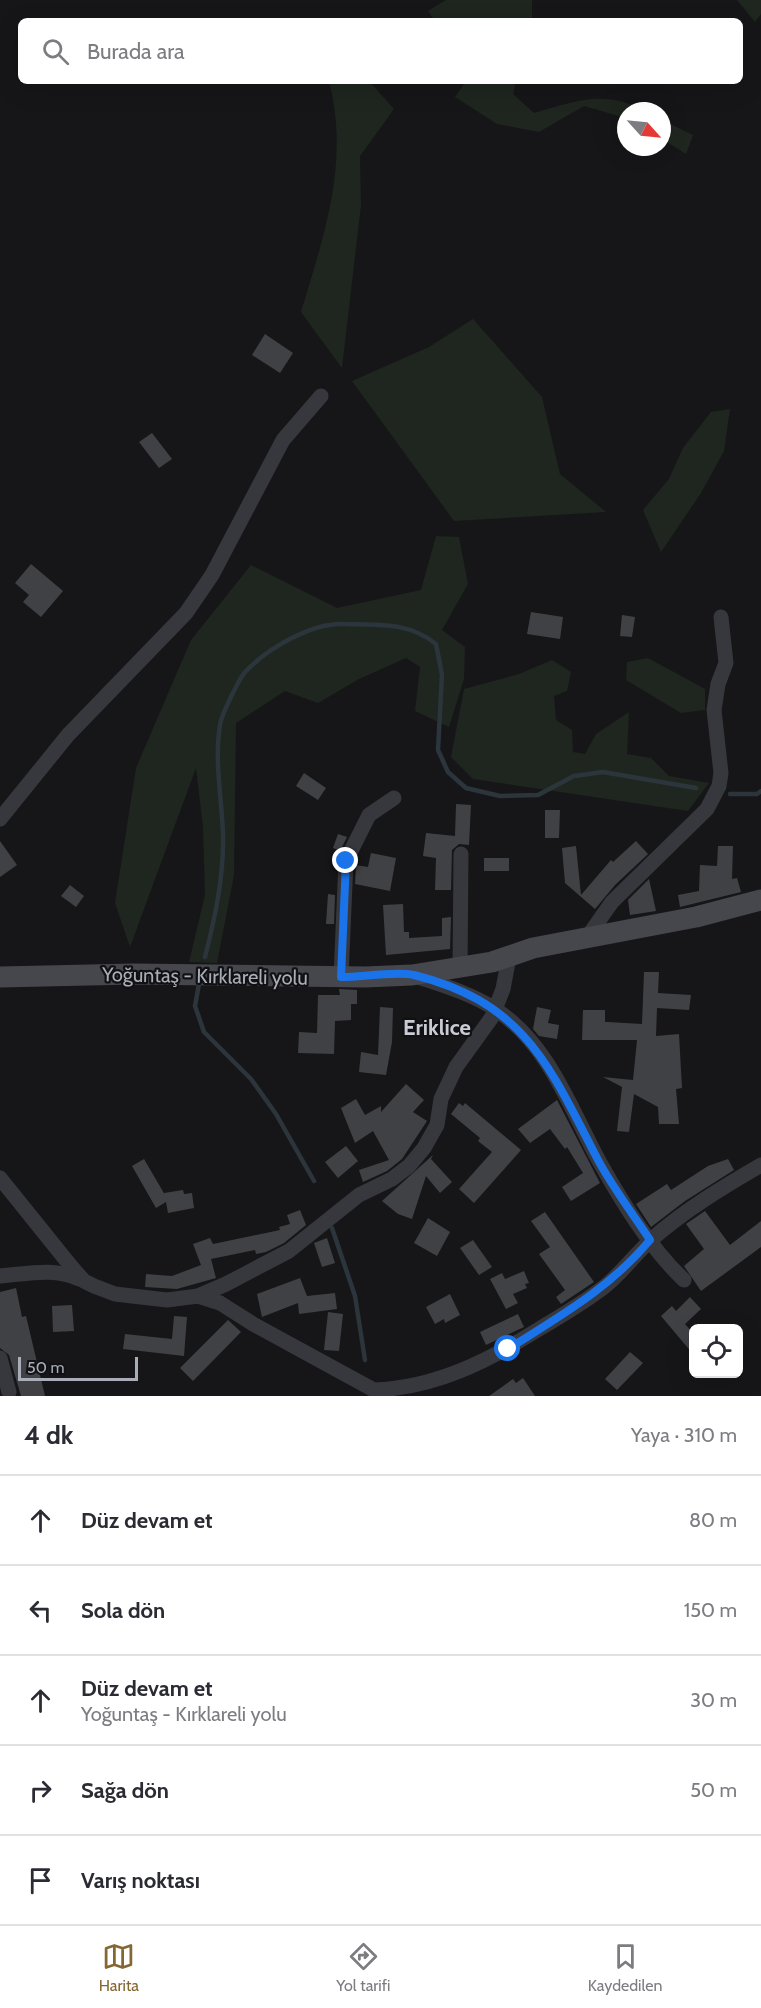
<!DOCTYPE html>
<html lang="tr">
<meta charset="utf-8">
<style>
body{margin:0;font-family:Cabin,sans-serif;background:#f2f2f3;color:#2b2b33}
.controls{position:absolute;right:18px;bottom:18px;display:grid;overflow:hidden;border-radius:9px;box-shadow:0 6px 24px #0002}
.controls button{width:54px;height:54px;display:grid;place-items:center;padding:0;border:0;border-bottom:2px solid #e1e1e2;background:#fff;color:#2b2b33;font:30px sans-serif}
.compass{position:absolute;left:617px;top:102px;width:54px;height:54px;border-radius:50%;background:#fff;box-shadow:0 6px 24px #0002;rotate:117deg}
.scale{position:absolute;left:18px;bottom:15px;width:120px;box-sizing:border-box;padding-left:6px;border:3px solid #a8adb8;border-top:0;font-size:16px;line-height:21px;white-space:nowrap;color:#a8adb8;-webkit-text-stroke:4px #111113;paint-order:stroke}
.stop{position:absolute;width:18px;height:18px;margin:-14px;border:4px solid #1a73e8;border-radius:50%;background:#fff}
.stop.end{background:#1a73e8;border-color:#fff;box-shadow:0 2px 6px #0008}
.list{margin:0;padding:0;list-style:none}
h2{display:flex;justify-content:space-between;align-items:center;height:78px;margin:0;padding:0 24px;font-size:26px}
h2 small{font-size:20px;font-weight:400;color:#7c7c81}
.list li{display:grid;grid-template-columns:39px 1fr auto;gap:18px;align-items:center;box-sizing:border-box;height:90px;padding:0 24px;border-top:2px solid #e1e1e2}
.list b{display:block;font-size:22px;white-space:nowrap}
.list p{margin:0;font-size:20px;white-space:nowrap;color:#7c7c81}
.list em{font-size:20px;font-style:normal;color:#7c7c81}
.icon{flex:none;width:33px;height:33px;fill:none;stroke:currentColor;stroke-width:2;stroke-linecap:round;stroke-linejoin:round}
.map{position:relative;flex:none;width:761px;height:1396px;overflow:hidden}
.search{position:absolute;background:#fff;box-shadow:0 6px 24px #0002;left:18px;right:18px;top:18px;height:66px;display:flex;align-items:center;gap:15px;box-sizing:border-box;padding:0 21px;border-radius:9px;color:#7c7c81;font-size:22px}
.sheet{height:528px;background:#fff}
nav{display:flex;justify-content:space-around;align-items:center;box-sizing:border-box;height:84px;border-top:2px solid #e1e1e2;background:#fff;font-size:16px;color:#7c7c81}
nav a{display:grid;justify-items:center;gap:3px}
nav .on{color:#856733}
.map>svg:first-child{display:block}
</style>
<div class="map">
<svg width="761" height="1396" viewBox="0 0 761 1396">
<rect width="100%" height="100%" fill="#161618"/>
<!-- green -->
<g fill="#1e261f">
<polygon points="446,0 532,0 532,21 435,21 428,11"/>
<polygon points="737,0 761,0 761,14 755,22"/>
<path d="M 329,81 L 369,81 L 394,109 L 360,156 L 361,205 L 342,368 L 301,312 C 324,235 350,163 329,81 Z"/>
<path d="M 466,81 L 516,81 L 513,94 L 534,113 C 576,101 604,89 645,111 L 626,111 L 626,118 L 584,106 L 539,132 L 497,124 L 455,97 Z"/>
<polygon points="662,120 693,135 686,154 662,139"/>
<polygon points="473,319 542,397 560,474 606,512 454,521 352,381 429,347"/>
<polygon points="730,409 724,451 701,493 661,552 643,510 669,479 683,448 711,412"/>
<polygon points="436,536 459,537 468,584 442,630 465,647 464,679 449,727 415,711 420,667 406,658 359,679 318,703 285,691 236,723 234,875 217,963 189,962 205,895 203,827 196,768 130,947 115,903 136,768 191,640 251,565 337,608 421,590"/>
<polygon points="648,658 705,689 705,710 681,713 626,680 627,662"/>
<polygon points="552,660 571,672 567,691 554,696 556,720 572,730 573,752 585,754 596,734 629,712 627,754 651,758 669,776 709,783 688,811 473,779 451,757 464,689 519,674"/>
</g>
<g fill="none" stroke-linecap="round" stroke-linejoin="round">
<!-- stream -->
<g stroke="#2c353c" stroke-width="4.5">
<polyline points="730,794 757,794 761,791"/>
<path d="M 205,957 C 215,918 224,876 223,835 C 222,799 214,762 220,725 C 221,716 239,679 245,672 C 268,648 312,622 345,624 C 379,625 409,622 436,644 L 442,675 L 438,750 L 448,772 L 466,788 L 500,796 L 538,795 L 574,776 L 603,772 L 696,788"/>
<polyline points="199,984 195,1006 204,1032 251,1079 276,1114 314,1181"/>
<polyline points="332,1228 355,1296 365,1360"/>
</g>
</g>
<!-- building -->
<g fill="#404145">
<polygon points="265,334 293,353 280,373 252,355"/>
<polygon points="152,433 172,459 159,468 139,442"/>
<polygon points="31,564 63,591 41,617 23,602 29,595 15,583"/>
<polygon points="531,612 563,617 560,639 527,634"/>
<polygon points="622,615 635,617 632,637 620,636"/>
<polygon points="304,773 326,788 318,800 296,786"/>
<polygon points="456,804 471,805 469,845 459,844 452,850 451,890 435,890 436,858 423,856 426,833 455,836"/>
<polygon points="545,810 560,810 559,838 545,838"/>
<polygon points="338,834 347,837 340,851 333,848"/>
<polygon points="0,841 17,865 0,877"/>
<polygon points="636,841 648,854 615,885 595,909 565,883 562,848 576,846 581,895 611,860 613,862"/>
<polygon points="718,846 733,846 732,879 737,878 741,892 680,907 678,895 699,891 700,865 717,866"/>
<polygon points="371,853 396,858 390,891 355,884 356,865 368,867"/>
<rect x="484" y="858" width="25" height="13"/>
<polygon points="649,879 656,911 630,915 628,900"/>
<polygon points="70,885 84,896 76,907 61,896"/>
<polygon points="328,894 335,895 334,924 326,924"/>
<polygon points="403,904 404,932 409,932 409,938 442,936 442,918 451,917 450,949 386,955 383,905"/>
<polygon points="644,972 659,972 658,993 691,995 689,1010 657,1008 656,1036 679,1034 682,1088 676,1089 679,1124 659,1124 658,1107 634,1094 629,1132 617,1131 622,1087 603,1077 633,1080 637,1040 582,1040 583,1010 605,1010 605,1022 608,1022 642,1024"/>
<polygon points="339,989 357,990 357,1004 351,1004 351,1020 335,1021 334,1054 298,1053 299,1032 317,1033 318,995 340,995"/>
<polygon points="380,1007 393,1008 392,1042 386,1075 359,1072 361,1052 378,1055"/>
<polygon points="537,1007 551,1010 548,1023 559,1025 557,1039 539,1036 533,1029"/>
<polygon points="406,1084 424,1100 413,1112 427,1121 402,1159 387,1171 363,1182 359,1170 389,1160 373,1131 355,1143 341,1108 356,1099 365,1115 381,1106 381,1112"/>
<polygon points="557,1100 600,1183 571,1201 562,1187 583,1173 567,1147 565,1149 550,1129 530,1143 518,1129"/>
<polygon points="459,1103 463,1106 465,1103 521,1150 474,1203 459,1189 492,1152 478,1141 480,1138 451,1114"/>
<polygon points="346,1146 358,1161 338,1178 325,1162"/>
<polygon points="433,1155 431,1159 452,1182 440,1193 426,1176 412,1219 398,1214 382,1201"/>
<polygon points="144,1159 165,1195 164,1193 183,1190 184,1194 192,1193 194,1208 168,1213 166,1202 156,1208 132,1166"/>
<polygon points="728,1159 734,1170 685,1201 651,1227 636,1204 667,1184 671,1190 708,1166"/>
<polygon points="300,1210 306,1225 284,1243 266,1252 256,1254 255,1250 211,1259 216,1278 177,1289 145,1287 146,1274 172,1276 201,1265 193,1244 210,1238 213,1244 280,1230 279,1227 290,1224 287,1215"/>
<polygon points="705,1211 730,1245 761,1221 761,1247 701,1291 684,1266 704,1249 686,1224"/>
<polygon points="545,1212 594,1282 561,1304 556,1297 565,1290 539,1254 550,1247 531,1221"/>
<polygon points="428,1218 450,1232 437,1256 414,1243"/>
<polygon points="327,1238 335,1263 322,1267 314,1243"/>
<polygon points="473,1240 492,1267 479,1275 460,1248"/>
<polygon points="524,1271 529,1283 525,1284 527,1288 513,1294 518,1303 506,1309 490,1279 502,1273 505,1279"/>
<polygon points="300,1278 307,1296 335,1293 337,1309 299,1314 298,1303 262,1317 257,1294"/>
<polygon points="16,1288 22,1317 26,1316 45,1396 21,1396 9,1355 0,1348 0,1292"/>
<polygon points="450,1294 460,1315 445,1323 444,1319 435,1324 426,1307"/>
<polygon points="690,1297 701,1309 685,1324 693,1333 693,1354 661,1316 672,1306 676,1311"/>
<polygon points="72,1305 74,1331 53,1332 52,1306"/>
<polygon points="328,1312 343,1314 339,1351 324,1350"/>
<polygon points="518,1314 524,1327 486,1345 480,1332"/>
<polygon points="174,1316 187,1317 184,1356 123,1349 125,1334 172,1339"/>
<polygon points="228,1320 241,1332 193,1381 180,1368"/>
<polygon points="630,1352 643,1363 617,1390 605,1379"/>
<polygon points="523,1378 535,1396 489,1396 513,1379 516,1383"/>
</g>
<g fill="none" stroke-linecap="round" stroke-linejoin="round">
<!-- street -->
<g stroke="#37383d" stroke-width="15">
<polyline points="0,819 68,735 186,613 212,575 283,440 321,396"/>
<polyline points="588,936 612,902 707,809 719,786 721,773 714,710 718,684 726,663 721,617"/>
<polyline points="460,969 461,854"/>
<path d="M 415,976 C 442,985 470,993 495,1009 C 549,1044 570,1108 599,1161 C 622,1202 650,1248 684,1280"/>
<polyline points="341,977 346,861 369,815 394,798"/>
<polyline points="0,1178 70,1265 84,1281 94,1286 115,1294 167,1300 198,1296 226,1284 289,1251 359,1195 392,1179 409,1166 424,1148 437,1125 441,1099 456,1067 492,1017 503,989 509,957"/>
<path d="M 0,1276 C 27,1274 54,1267 79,1279"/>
<path d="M 198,1296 L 220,1303 L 253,1324 L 374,1390 C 435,1388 488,1361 539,1329 C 561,1316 583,1303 604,1287 C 622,1273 635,1254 652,1239 C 685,1210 723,1187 761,1165"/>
<polyline points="0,1358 9,1392"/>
</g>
<!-- secondary -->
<polyline stroke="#45474d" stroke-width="21" points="0,977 134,974 365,977 412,975 492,962 533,948 696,917 761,900"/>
</g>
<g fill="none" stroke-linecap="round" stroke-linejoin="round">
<!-- route -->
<path stroke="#1a73e8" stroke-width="8" d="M 346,861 L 341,977 C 362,977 395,971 414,975 C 526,1003 550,1068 598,1160 C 613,1188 633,1214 650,1240 C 610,1288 560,1316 508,1349"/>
</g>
<g text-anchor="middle" stroke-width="4.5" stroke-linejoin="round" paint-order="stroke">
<!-- street labels -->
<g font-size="20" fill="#a8adb8" stroke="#111113">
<text transform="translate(205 976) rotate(1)" y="7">Yoğuntaş - Kırklareli yolu</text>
</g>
<!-- quarter labels -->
<g font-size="22" font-weight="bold" fill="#c9ccd4" stroke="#111113">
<text x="437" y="1035">Eriklice</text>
</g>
</g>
</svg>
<div class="controls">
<button><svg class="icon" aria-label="locate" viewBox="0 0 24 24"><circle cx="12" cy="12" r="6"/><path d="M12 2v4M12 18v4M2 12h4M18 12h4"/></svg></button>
</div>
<svg class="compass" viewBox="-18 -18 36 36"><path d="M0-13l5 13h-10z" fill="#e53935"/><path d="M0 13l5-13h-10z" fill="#7c7c81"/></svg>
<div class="scale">50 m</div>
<div class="stop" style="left:508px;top:1349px"></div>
<div class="stop end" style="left:346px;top:861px"></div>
<div class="search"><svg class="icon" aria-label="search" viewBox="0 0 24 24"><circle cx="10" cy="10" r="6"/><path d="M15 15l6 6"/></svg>Burada ara</div>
</div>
<section class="sheet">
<h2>4 dk<small>Yaya · 310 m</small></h2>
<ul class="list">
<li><svg class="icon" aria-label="ahead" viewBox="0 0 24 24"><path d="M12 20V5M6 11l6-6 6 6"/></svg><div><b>Düz devam et</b></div><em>80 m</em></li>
<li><svg class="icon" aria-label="left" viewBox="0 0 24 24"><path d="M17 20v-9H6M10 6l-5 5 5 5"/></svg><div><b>Sola dön</b></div><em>150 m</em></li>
<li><svg class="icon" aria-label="ahead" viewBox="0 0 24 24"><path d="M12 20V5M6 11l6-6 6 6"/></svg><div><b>Düz devam et</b><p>Yoğuntaş - Kırklareli yolu</p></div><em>30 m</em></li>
<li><svg class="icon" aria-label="right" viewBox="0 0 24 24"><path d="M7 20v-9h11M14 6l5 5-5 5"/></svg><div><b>Sağa dön</b></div><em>50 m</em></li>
<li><svg class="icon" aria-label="arrive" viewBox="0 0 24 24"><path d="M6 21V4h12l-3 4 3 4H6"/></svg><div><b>Varış noktası</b></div></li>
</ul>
</section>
<nav>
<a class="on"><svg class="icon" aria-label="map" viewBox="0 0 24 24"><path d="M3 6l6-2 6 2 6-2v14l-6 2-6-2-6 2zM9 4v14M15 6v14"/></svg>Harita</a>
<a><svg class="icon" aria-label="directions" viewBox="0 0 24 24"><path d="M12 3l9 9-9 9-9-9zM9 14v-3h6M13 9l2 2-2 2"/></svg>Yol tarifi</a>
<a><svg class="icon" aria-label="saved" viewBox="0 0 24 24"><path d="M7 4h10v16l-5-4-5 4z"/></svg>Kaydedilen</a>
</nav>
